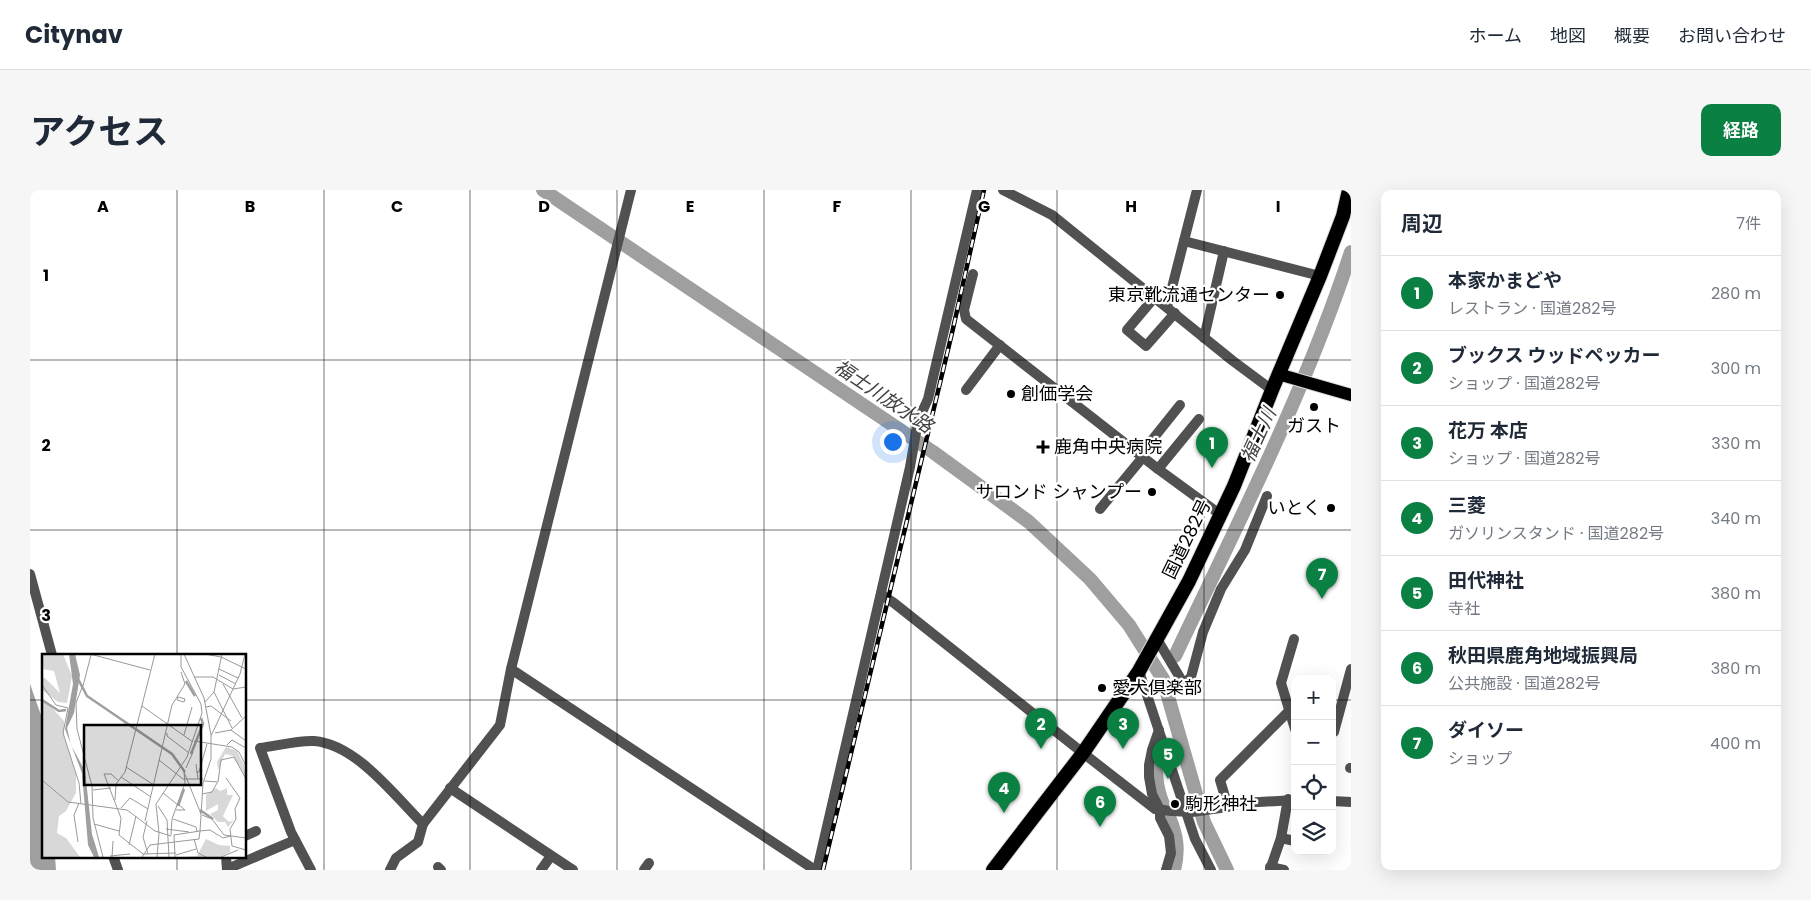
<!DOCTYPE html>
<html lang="ja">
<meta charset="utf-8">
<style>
body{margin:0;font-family:Poppins,"Noto Sans JP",sans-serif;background:#f6f6f7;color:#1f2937}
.controls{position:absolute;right:15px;bottom:15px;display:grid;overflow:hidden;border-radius:10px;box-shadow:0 5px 20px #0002}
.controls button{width:45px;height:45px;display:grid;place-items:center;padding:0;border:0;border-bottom:1px solid #e0e1e3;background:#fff;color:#1f2937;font:25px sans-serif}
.you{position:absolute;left:862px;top:251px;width:18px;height:18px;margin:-12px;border:4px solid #fff;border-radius:50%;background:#1a73e8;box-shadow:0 0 0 8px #1a73e833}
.badge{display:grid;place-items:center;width:32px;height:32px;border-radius:50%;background:#0b8043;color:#fff;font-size:16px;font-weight:700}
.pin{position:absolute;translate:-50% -41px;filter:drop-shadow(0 1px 2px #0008)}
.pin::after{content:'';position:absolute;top:26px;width:18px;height:15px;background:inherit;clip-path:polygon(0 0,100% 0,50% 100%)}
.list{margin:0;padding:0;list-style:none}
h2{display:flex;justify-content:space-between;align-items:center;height:65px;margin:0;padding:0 20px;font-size:21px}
h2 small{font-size:16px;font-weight:400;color:#747a83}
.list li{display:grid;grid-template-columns:32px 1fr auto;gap:15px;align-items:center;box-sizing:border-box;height:75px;padding:0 20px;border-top:1px solid #e0e1e3}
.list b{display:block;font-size:19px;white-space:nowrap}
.list p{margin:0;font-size:16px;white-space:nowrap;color:#747a83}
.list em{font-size:16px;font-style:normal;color:#747a83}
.icon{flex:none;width:28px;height:28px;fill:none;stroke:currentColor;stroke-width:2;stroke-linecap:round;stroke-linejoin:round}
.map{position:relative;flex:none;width:1321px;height:680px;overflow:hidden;border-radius:10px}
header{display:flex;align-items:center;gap:30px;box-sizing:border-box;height:70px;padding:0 25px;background:#fff;border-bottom:1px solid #e0e1e3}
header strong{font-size:24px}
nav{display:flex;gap:28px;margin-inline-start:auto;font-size:18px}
.intro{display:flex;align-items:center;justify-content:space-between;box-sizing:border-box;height:120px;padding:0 30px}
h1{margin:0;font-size:35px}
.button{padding:12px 22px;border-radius:10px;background:#0b8043;color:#fff;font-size:18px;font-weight:700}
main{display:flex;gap:30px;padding:0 30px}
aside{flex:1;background:#fff;border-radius:10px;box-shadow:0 5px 20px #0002}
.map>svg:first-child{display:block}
</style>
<header>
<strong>Citynav</strong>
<nav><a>ホーム</a><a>地図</a><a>概要</a><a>お問い合わせ</a></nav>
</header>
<div class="intro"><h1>アクセス</h1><a class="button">経路</a></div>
<main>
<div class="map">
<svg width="1321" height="680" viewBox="0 0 1321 680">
<rect width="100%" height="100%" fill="#fff"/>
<!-- water -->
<polygon fill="#9f9f9f" points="0,494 12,528 14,543 14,666 25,666 26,680 0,680"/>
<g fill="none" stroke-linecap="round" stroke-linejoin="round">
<!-- river -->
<g stroke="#9f9f9f" stroke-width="14">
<polyline points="513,0 903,262 999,332 1060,389 1099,435 1133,489 1174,632 1197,680"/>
<path d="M 1145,466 C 1208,333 1275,202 1321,62"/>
<path d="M 1128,555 C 1125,573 1125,592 1131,609 C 1133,615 1137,621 1139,627 C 1147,646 1149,660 1144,680"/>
</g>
<defs>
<polyline id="major" points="1248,184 1321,205"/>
<polyline id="highway" points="963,680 1053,563 1109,481 1159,391 1204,296 1242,200 1290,86 1313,26 1319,0"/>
</defs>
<!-- major casing -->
<use href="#major" stroke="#dbdbdb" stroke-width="14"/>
<!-- highway casing -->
<use href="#highway" stroke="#dbdbdb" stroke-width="16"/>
<!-- minor -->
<g stroke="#515151" stroke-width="10">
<polyline points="973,0 1022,25 1203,171 1242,200"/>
<polyline points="1154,51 1290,86"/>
<polyline points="943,84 934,120 936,129 1128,279 1191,325"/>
<polyline points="1124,108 1097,140 1116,156 1145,123"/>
<polyline points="1137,117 1167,0"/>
<polyline points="1174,148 1194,61"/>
<polyline points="936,200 970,155"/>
<polyline points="1110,265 1150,215"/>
<polyline points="1128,279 1169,229"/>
<polyline points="1070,319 1113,267"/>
<polyline points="0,384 22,465"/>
<polyline points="852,405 864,413 1053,563 1125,619 1141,621 1162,622 1190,618 1212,613 1265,610"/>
<polyline points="1127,449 1152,491 1157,491 1161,487 1173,442 1191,399 1215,360 1237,306"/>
<polyline points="1264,449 1251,493 1265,539"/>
<polyline points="481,479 785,680"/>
<polyline points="1109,481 1165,649 1181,680"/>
<polyline points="1129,540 1122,560 1119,575 1119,587 1122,604 1130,620 1130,628 1139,646 1141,663 1136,680"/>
<polyline points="1302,541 1304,542 1321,479"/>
<polyline points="1320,578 1321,578"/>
<polyline points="420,598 543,680"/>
<polyline points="1302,611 1321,612"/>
<polyline points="1198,617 1190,590 1259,521"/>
<polyline points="215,646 226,641"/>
<polyline points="1251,648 1265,651"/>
<polyline points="83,666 88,680"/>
<polyline points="196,666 197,680"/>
<polyline points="408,677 411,680"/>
<polyline points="1240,677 1254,680"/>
<polyline points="197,679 265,650"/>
<path d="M 281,680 L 261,642 L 230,558 C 246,556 269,550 284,551 C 326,554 365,606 393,634"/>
<polyline points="360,680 366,668 388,652 393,634 470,535 481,479 601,0"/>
<polyline points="511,680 521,666"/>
<polyline points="614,680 619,673"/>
<polyline points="787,680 880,277 888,231 898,209 947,0"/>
<polyline points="1240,680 1251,648 1258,609"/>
</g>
<!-- major -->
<use href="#major" stroke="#000" stroke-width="12"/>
<!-- highway -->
<use href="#highway" stroke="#000" stroke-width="14"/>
<defs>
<polyline id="rail" points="793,680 922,143 954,0"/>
</defs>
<!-- rail casing -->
<use href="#rail" stroke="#000" stroke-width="4.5"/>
<!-- rail -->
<use href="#rail" stroke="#fff" stroke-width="2.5" stroke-dasharray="8" stroke-linecap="butt"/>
</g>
<!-- grid -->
<path fill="none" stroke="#000" stroke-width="1" stroke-opacity="0.55" d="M 147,0 L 147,465M 294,0 L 294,680M 440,0 L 440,680M 587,0 L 587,680M 734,0 L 734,680M 881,0 L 881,680M 1027,0 L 1027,680M 1174,0 L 1174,680M 0,170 L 1321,170M 0,340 L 1321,340M 0,510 L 14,510M 215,510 L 1265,510M 1302,510 L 1321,510M 147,666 L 147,680"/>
<!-- markers -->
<g fill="#000" stroke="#fff" stroke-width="2">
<circle cx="1250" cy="105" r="5"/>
<circle cx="981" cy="204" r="5"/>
<circle cx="1284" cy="217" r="5"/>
<path d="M1010.5 249.5h5v5h5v5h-5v5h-5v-5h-5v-5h5z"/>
<circle cx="1122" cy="302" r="5"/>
<circle cx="1301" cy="318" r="5"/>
<circle cx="1072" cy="498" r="5"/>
<circle cx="1145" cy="614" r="5"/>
</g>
<g text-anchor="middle" stroke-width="4.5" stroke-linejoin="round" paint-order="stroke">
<!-- poi labels -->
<g font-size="18" fill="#000" stroke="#fff" text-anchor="start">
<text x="1240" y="111" text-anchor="end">東京靴流通センター</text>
<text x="991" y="210">創価学会</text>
<text x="1284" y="242" text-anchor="middle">ガスト</text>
<text x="1024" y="263">鹿角中央病院</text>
<text x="1112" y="308" text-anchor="end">サロンド シャンプー</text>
<text x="1291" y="324" text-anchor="end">いとく</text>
<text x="1082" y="504">愛犬倶楽部</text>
<text x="1155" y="620">駒形神社</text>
</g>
<!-- street labels -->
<g font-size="18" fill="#000" stroke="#fff">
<text transform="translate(1157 349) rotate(-64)" y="6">国道282号</text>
</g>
<!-- water labels -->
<g font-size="19" font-style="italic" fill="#404040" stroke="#fff">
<text transform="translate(854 206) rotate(34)" y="7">福士川放水路</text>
<text transform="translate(1228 245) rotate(-65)" y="7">福士川</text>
</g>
</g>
<!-- overview -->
<g transform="translate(12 464)">
<rect width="204" height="204" fill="#fff"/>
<path d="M 0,0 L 21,0 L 30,22 L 25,49 L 16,48 L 0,36 L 0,24 L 3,24 L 18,39 L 12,17 L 0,15 ZM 4,47 L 22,67 L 22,83 L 34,120 L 34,139 L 24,157 L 17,162 L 15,179 L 24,184 L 38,203 L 0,203 L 0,48 ZM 184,93 L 195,97 L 202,111 L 204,124 L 191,102 L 183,100 L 176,116 L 175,108 ZM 174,134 L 178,137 L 185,134 L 185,141 L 191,141 L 181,162 L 187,168 L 192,166 L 186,173 L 183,168 L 176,168 L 168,160 L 176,156 L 176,150 L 164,157 L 164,141 ZM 164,185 L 177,191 L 188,192 L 188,198 L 178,203 L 142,203 L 155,202 Z" fill="#d8d8d8"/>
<path d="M 27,0 L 33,0 L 38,21 L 32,59 L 25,74 L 29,91 L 43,117 L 50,180 L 57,203 L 52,203 L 46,191 L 40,119 L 23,75 L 31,30 Z" fill="#9f9f9f"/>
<path fill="none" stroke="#9f9f9f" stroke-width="2.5" d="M 35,23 L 45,42 L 130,100 L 143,118M 144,27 L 153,42M 0,46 L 17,57 L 24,56M 149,100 L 161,70 L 159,64M 136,152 L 142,135M 158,156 L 171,165"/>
<path fill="none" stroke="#999" stroke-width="1" d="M 48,0 L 108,16M 142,0 L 162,44 L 169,81M 163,0 L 179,3 L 204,15M 177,15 L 196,24M 177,21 L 194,30M 152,23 L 171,23 L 191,35 L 204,33M 181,30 L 200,64M 0,31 L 14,51 L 26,54 L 21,79 L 37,129 L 39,150M 41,31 L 34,49 L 35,75 L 50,132 L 51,164 L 61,203M 41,32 L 49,1M 172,38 L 190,74M 136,43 L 143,45 L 142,48 L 135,46 ZM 163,48 L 172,38 L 180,0M 100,52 L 151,88M 164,53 L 169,52 L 189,67M 189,76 L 204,87M 125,79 L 125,82 L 147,99M 173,79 L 189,76 L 204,62M 142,81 L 150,53M 152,87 L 190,93 L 197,98 L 204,112M 185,91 L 190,86 L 204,94M 117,106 L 141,125 L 161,125M 154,110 L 156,125M 84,113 L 112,131M 140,113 L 159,160M 144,114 L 151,98M 154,118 L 157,118 L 165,90M 79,123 L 109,143M 184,124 L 198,144 L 193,155 L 194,165 L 188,175 L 190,192 L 204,196M 0,126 L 26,148 L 85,156 L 113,177 L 129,182M 77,127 L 69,120 L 62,120 L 79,164 L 77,181 L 101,200 L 134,199M 162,127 L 176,128 L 179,106 L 192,103 L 204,125M 51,136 L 69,134M 121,139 L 136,151M 160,140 L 170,138 L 175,129M 73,146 L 74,130 L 83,118 L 113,0M 116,152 L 125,166 L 127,203M 79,154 L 88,144 L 106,155M 134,156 L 143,156 L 136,150M 160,161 L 170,165 L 182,181 L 204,184M 131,165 L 154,173 L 155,177M 103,167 L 130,51 L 143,30 L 139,18M 105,167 L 101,183 L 106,200M 52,170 L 77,177M 124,175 L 147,178M 129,181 L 130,165 L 143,129 L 142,118M 152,185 L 156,199 L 164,203M 36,188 L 32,161 L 37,149M 87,191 L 94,162M 134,201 L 154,195M 68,202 L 88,200M 70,203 L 71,187M 100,203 L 108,191 L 157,185 L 158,177 L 168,176 L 181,184 L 189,182M 115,203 L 117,179 L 114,150 L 145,103 L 160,59 L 159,50 L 139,13 L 139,0M 133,203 L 132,181 L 158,177 L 161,129 L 169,105 L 169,82 L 198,20 L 203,0M 179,203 L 196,196"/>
<path fill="#000" fill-opacity="0.15" stroke="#000" stroke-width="2.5" d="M 42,71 L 159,71 L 159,131 L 42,131 Z"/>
<rect width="204" height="204" fill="none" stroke="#000" stroke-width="2.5"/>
</g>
<g font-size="16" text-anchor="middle" font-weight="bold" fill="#000" stroke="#fff" stroke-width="4.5" stroke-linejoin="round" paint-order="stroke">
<text x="73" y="22">A</text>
<text x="220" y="22">B</text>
<text x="367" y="22">C</text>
<text x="514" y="22">D</text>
<text x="660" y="22">E</text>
<text x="807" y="22">F</text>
<text x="954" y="22">G</text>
<text x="1101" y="22">H</text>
<text x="1248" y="22">I</text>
<text x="16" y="91">1</text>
<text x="16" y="261">2</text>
<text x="16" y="431">3</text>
</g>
</svg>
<div class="controls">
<button>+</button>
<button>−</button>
<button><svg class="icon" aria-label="locate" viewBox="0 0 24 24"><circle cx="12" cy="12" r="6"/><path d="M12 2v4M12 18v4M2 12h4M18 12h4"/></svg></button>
<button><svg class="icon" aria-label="layers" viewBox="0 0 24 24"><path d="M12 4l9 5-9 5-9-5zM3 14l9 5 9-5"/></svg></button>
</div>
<div class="you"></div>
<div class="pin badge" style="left:1182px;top:278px">1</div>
<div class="pin badge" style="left:1011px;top:559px">2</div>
<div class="pin badge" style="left:1093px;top:559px">3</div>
<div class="pin badge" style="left:974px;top:623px">4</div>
<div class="pin badge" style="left:1138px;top:589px">5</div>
<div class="pin badge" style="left:1070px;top:637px">6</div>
<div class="pin badge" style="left:1292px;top:409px">7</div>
</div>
<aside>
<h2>周辺<small>7件</small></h2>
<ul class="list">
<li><span class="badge">1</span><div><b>本家かまどや</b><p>レストラン · 国道282号</p></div><em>280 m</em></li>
<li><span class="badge">2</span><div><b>ブックス ウッドペッカー</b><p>ショップ · 国道282号</p></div><em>300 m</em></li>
<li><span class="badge">3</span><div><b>花万 本店</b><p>ショップ · 国道282号</p></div><em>330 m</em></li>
<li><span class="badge">4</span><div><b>三菱</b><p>ガソリンスタンド · 国道282号</p></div><em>340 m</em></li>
<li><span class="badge">5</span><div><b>田代神社</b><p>寺社</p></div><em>380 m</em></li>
<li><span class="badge">6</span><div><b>秋田県鹿角地域振興局</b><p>公共施設 · 国道282号</p></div><em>380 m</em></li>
<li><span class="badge">7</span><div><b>ダイソー</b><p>ショップ</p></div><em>400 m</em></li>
</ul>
</aside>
</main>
